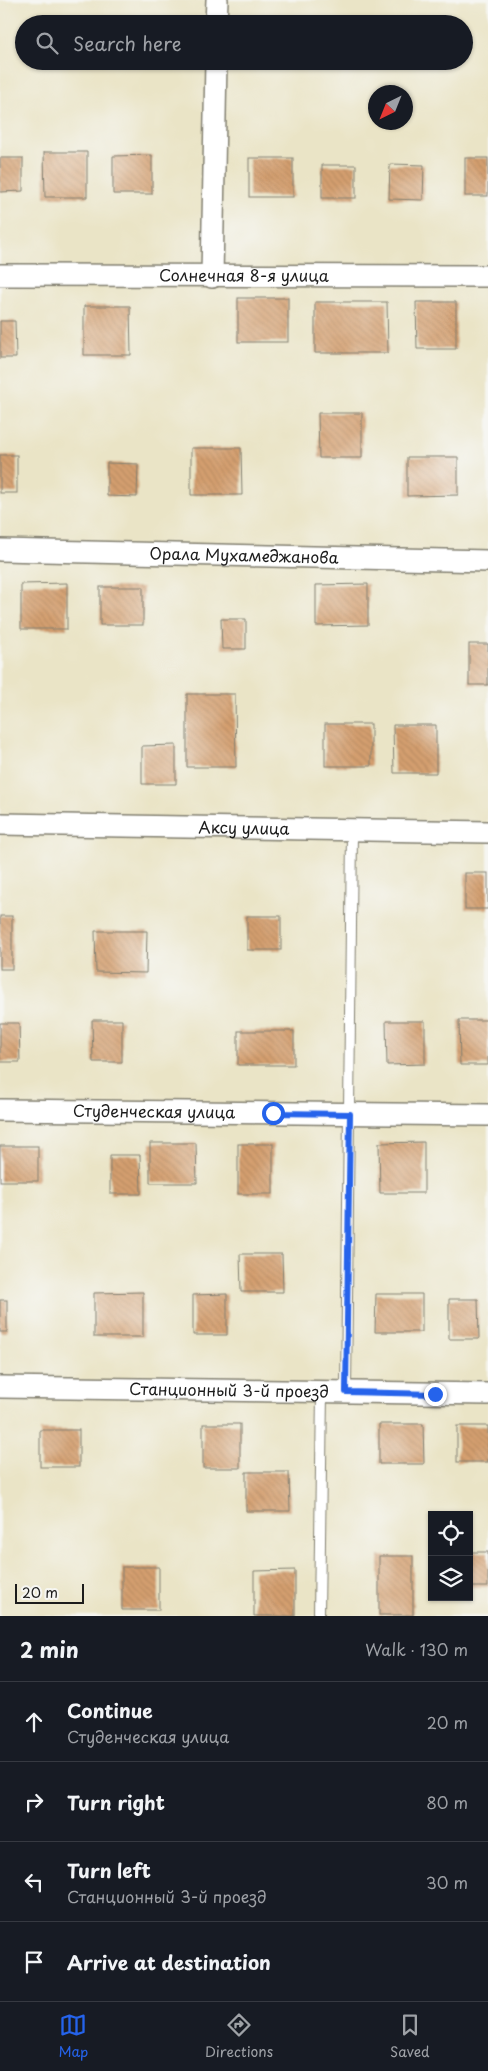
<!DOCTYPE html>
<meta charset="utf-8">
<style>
body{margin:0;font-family:"Playpen Sans",sans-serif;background:#20242c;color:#f1f3f6}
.controls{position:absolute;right:15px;bottom:15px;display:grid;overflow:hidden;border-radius:0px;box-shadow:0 1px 4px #0004}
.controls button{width:45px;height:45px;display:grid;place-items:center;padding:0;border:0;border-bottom:1px solid #363941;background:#171b24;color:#f1f3f6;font:25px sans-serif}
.compass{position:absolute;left:368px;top:85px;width:45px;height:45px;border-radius:50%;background:#171b24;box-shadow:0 1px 4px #0004;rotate:223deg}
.scale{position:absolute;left:15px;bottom:12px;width:69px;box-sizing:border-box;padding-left:5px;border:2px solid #1c1c1c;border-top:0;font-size:14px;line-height:18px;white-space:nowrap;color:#1c1c1c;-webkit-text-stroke:4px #f6f6f2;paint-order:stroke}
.stop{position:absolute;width:15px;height:15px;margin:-11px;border:4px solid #2563eb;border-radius:50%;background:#fff}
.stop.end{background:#2563eb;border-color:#fff;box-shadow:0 1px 5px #0008}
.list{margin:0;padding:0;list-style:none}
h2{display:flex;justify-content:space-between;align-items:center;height:65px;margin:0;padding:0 20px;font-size:21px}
h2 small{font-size:16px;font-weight:400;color:#9ea1a6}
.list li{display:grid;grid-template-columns:32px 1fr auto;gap:15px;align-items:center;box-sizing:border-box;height:80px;padding:0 20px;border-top:1px solid #363941}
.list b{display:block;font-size:19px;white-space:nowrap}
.list p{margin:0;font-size:16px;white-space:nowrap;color:#9ea1a6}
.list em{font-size:16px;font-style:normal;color:#9ea1a6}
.icon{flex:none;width:28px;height:28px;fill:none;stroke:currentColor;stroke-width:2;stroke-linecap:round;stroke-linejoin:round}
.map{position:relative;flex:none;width:488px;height:1616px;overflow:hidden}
.search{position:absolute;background:#171b24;box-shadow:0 1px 4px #0004;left:15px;right:15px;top:15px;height:55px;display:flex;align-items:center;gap:12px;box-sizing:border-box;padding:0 18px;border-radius:28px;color:#9ea1a6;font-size:19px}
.sheet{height:385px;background:#171b24}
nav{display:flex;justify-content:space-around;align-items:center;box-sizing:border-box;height:70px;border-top:1px solid #363941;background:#171b24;font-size:14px;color:#9ea1a6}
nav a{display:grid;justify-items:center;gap:2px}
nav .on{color:#2563eb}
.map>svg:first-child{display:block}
</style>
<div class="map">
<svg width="488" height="1616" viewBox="0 0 488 1616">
<defs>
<pattern id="building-back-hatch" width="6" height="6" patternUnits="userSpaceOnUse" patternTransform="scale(1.25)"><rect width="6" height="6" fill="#d49f6f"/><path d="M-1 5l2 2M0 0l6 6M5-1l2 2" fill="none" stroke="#b58860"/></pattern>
</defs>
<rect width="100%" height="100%" fill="#f6f6f2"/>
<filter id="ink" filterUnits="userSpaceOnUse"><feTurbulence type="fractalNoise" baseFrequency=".02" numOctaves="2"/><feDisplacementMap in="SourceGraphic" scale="10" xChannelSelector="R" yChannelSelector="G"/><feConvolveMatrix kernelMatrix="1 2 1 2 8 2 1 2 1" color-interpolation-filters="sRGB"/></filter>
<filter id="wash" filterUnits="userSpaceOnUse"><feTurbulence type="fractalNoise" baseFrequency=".0096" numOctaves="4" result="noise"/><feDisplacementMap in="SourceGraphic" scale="20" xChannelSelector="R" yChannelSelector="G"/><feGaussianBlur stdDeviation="1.12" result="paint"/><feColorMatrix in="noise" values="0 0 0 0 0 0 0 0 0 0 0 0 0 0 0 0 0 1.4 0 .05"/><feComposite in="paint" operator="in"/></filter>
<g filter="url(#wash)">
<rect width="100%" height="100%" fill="#eae4c6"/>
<g id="blocks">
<!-- building -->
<g fill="url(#building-back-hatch)">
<polygon points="44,152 87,152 87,197 45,197"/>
<polygon points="152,155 152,194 113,194 113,156"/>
<polygon points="0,158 23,158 23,191 0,192"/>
<rect x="249" y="158" width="44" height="39"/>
<rect x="465" y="158" width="23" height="38"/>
<polygon points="390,164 424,165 423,200 389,199"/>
<rect x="322" y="165" width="34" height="33"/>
<rect x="238" y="298" width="50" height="44"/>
<polygon points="315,302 387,302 388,353 315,353"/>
<polygon points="416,302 456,302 456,349 417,349"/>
<polygon points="84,306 130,306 131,355 84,355"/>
<polygon points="0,321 15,321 16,358 0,358"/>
<polygon points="318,413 362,413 362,458 319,458"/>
<polygon points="191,448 241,448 242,495 191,495"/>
<rect x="0" y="455" width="17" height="38"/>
<polygon points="407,457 458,457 458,495 407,496"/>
<polygon points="107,463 138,464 137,497 107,496"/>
<polygon points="67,583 67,629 21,629 21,584"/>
<polygon points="368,584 368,625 316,626 316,585"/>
<rect x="100" y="587" width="43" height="38"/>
<polygon points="221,619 246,619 246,649 222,649"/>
<rect x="469" y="644" width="19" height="41"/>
<polygon points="187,694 235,694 236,767 187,767"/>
<rect x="325" y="724" width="46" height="42"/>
<polygon points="393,725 436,725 436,773 394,773"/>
<polygon points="176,745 176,784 142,784 142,746"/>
<rect x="465" y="873" width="23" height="36"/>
<rect x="0" y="916" width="12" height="53"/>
<rect x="247" y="916" width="34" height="34"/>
<polygon points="95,931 147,931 146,973 96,972"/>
<polygon points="92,1020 122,1020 122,1062 93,1062"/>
<polygon points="459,1020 488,1020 488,1065 460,1065"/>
<polygon points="386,1021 425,1021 425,1064 387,1065"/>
<polygon points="0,1023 19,1023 20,1062 0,1062"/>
<rect x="238" y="1031" width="56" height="34"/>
<polygon points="424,1142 424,1193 380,1193 379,1143"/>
<polygon points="150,1143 196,1143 197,1183 150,1183"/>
<rect x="238" y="1144" width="35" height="50"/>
<rect x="0" y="1146" width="38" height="35"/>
<polygon points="110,1155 140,1155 141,1194 110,1194"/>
<polygon points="240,1254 282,1254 283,1292 241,1292"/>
<polygon points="143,1292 143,1337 94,1337 94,1293"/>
<polygon points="227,1294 227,1335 193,1335 193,1295"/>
<polygon points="376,1294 422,1294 422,1332 375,1332"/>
<polygon points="449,1299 478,1299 479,1339 449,1339"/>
<rect x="0" y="1300" width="7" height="32"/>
<rect x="203" y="1424" width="37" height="44"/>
<polygon points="379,1424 423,1424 424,1464 379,1464"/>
<rect x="457" y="1426" width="31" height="36"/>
<rect x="40" y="1430" width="39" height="37"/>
<polygon points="246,1472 289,1472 290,1511 246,1511"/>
<rect x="469" y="1552" width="19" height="35"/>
<rect x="379" y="1556" width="34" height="59"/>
<rect x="122" y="1567" width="37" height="43"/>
<polygon points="295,1570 295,1616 254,1616 254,1571"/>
</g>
</g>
</g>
<g filter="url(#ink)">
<use href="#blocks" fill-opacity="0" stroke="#838071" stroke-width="1"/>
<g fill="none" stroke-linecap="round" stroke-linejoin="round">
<defs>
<g id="service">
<polyline points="346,1392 352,831"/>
<polyline points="319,1616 322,1392"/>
</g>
<g id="minor">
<polyline points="216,24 217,0"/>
<path id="s1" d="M 0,275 L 488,276"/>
<polyline points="212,277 216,61"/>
<path id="s2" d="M 0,550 L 488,561"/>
<path id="s3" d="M 0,824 L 488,832"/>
<path id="s4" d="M 0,1110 L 488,1115"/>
<path id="s5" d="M 0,1387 L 488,1394"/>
</g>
</defs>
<!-- service casing -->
<use href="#service" stroke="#838071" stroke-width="12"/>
<!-- minor casing -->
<use href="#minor" stroke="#838071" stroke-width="24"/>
<!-- service -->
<use href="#service" stroke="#fff" stroke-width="10"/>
<!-- minor -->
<use href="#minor" stroke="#fff" stroke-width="21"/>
</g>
</g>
<g fill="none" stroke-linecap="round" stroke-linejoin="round" filter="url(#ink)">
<!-- route -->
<polyline stroke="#2563eb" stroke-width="6" points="273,1113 350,1114 346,1392 435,1394"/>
</g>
<g text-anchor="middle" stroke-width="4.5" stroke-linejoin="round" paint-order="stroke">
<!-- street labels -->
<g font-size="16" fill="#1c1c1c" stroke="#f6f6f2">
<text dy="6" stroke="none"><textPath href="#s1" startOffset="244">Солнечная 8-я улица</textPath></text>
<text dy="6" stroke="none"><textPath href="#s2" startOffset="244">Орала Мухамеджанова</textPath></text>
<text dy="6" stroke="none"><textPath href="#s3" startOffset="244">Аксу улица</textPath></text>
<text dy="6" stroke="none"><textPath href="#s4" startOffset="154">Студенческая улица</textPath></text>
<text dy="6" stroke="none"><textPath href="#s5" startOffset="229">Станционный 3-й проезд</textPath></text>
</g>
</g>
</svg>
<div class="controls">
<button><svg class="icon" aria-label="locate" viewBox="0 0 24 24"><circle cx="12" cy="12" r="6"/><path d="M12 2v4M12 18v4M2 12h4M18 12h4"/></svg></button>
<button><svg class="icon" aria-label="layers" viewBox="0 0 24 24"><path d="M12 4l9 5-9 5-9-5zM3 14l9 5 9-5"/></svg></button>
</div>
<svg class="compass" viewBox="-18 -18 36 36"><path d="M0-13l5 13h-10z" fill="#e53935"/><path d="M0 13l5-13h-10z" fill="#9ea1a6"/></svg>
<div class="scale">20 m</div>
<div class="stop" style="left:273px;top:1113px"></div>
<div class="stop end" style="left:435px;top:1394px"></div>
<div class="search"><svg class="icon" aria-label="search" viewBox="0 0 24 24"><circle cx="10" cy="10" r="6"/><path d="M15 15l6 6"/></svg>Search here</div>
</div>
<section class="sheet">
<h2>2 min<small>Walk · 130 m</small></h2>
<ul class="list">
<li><svg class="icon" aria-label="ahead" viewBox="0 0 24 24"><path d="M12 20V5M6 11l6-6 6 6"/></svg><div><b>Continue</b><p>Студенческая улица</p></div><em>20 m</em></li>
<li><svg class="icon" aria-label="right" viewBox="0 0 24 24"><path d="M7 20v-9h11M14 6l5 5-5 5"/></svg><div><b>Turn right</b></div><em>80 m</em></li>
<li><svg class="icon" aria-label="left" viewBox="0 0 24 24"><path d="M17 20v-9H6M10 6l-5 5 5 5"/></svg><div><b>Turn left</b><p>Станционный 3-й проезд</p></div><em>30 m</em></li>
<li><svg class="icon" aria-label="arrive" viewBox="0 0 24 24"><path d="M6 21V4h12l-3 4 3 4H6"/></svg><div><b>Arrive at destination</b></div></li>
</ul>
</section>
<nav>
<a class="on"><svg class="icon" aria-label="map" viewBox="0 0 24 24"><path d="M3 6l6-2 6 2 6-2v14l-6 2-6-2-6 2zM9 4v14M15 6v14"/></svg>Map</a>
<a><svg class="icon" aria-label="directions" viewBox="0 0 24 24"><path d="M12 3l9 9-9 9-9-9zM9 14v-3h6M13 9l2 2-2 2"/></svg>Directions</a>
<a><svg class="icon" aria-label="saved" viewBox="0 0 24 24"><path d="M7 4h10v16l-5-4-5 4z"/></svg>Saved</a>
</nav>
